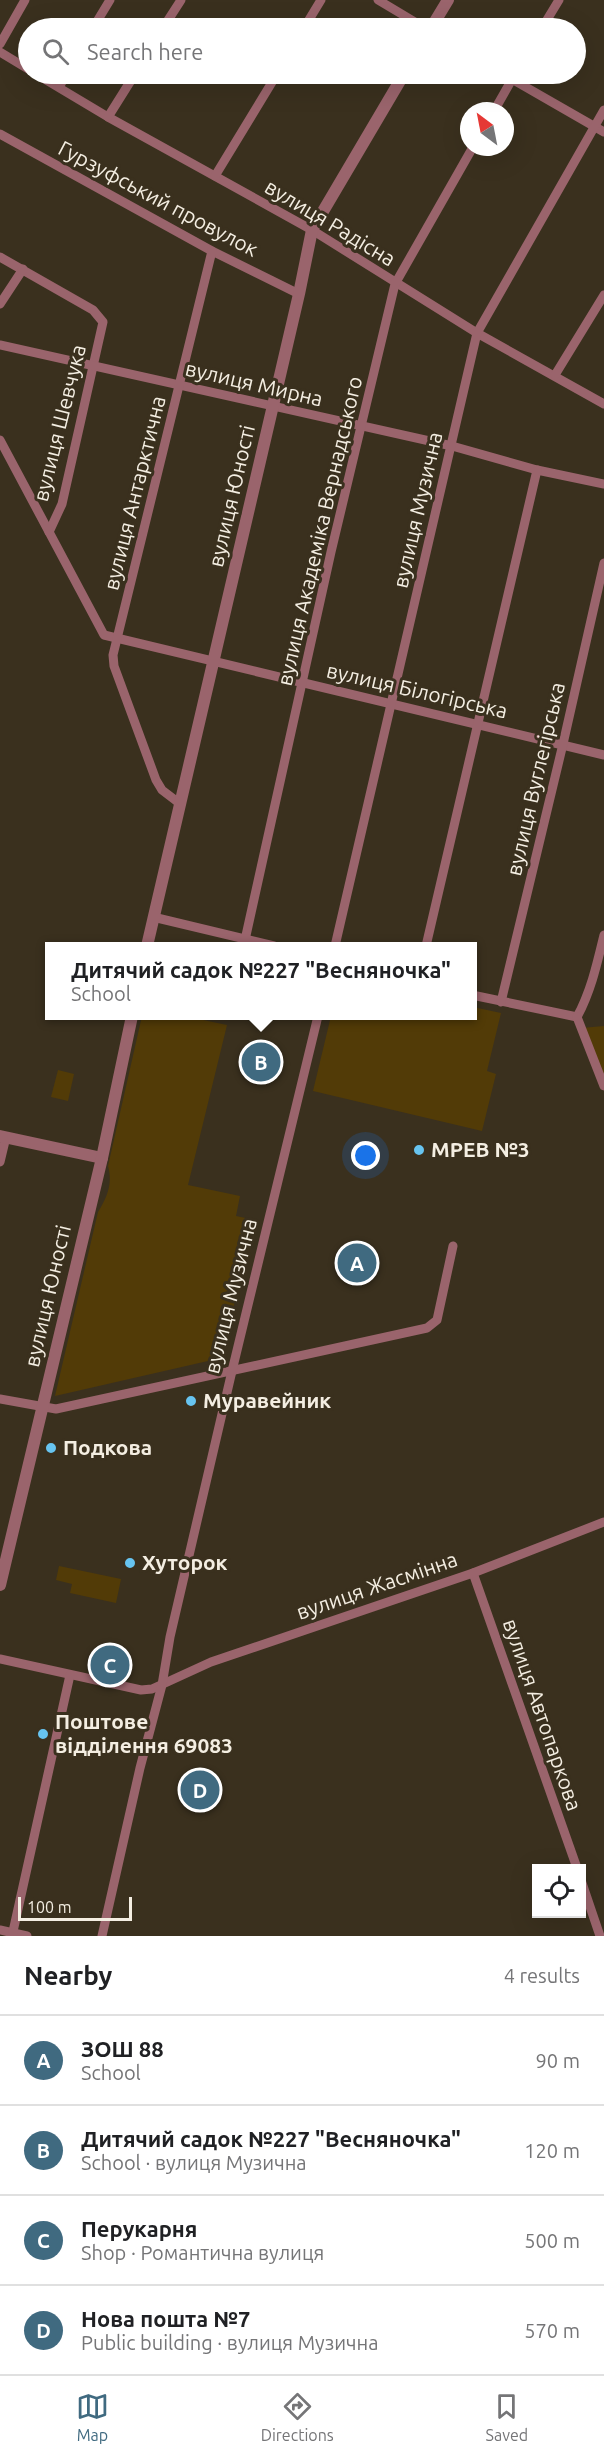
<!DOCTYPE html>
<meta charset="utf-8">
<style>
body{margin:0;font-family:Ubuntu,sans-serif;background:#f2f2f2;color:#202124}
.controls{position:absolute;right:18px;bottom:18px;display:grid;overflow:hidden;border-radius:0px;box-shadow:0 6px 24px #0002}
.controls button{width:54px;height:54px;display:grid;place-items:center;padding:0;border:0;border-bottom:2px solid #e0e0e0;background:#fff;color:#202124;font:30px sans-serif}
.compass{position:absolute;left:460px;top:102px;width:54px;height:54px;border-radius:50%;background:#fff;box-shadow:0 6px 24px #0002;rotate:328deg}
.scale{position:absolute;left:18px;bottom:15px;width:114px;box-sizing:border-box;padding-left:6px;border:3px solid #f4eee2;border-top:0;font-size:16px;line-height:21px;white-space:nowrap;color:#f4eee2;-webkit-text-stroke:4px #3a301e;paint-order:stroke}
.you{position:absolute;left:366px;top:1156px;width:21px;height:21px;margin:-15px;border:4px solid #fff;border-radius:50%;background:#1a73e8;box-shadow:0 0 0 9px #1a73e833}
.badge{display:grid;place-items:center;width:39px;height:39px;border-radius:50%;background:#406a80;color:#fff;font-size:20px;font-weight:700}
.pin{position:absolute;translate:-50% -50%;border:3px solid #fff;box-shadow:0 2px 6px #0006}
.popup{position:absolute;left:45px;top:942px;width:432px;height:78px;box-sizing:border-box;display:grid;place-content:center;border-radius:0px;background:#fff;filter:drop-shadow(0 2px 4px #0005);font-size:20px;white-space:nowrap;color:#757577}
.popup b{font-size:22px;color:#202124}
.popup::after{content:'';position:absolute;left:50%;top:100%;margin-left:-12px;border:12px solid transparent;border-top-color:#fff}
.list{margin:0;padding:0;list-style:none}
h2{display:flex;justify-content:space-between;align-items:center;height:78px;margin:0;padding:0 24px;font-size:26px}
h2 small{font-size:20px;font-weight:400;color:#757577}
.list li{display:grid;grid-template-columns:39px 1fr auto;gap:18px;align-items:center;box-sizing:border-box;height:90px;padding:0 24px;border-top:2px solid #e0e0e0}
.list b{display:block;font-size:22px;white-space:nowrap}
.list p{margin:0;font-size:20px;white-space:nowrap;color:#757577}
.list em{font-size:20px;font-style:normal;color:#757577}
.icon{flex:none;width:33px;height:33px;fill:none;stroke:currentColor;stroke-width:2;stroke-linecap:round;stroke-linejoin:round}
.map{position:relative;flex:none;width:604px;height:1936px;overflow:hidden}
.search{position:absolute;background:#fff;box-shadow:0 6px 24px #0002;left:18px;right:18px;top:18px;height:66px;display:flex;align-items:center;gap:15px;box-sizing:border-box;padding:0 21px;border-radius:33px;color:#757577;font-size:22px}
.sheet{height:438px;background:#fff}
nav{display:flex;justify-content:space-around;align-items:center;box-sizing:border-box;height:84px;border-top:2px solid #e0e0e0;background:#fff;font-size:16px;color:#757577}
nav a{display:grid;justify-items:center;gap:3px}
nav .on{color:#406a80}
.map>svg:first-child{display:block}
</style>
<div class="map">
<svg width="604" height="1936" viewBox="0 0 604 1936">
<rect width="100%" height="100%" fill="#3a301e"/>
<!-- green -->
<g fill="#523b07">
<polygon points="473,1007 501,1013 487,1071 496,1074 482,1131 313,1091 331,1016 472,1016"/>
<path d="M 142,1016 L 184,1016 L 227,1025 L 188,1185 L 240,1196 L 236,1216 L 255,1220 L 221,1358 L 55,1396 L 98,1212 C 107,1197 113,1184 108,1166 Z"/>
<polygon points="604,1026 604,1086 581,1028"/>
<polygon points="58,1070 74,1074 68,1101 51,1097"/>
<polygon points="59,1566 121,1579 116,1603 70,1593 72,1584 56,1580"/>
</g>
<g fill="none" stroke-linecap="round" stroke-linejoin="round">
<!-- minor -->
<g stroke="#9a646c" stroke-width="9">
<polyline points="378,0 425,28"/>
<polyline points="93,28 110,0"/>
<polyline points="163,28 181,0"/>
<polyline points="304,28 321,0"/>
<polyline points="542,28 559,0"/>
<polyline points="0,44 25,0"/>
<polyline points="0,52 28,69"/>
<polyline points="36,74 108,117 312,230 477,333 604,404"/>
<polyline points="503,74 604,132"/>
<polyline points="59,87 67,74"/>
<polyline points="494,111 515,74"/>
<polyline points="108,117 135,74"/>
<polyline points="0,134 212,251 299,294"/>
<polyline points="215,176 277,74"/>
<polyline points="0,257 93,310 103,322 62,504 49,532"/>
<polyline points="0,304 23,269"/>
<polyline points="0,345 452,446 537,470 604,484"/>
<polyline points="555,375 604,295"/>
<polyline points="0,440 104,635 604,755"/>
<polyline points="179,803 162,790 156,780 114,666 113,655 212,251"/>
<polyline points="153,917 274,946"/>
<polyline points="245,940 331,552 395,284 473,147"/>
<polyline points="335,946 477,333 604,110"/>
<polyline points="426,946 537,470"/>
<polyline points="472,995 577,1017"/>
<polyline points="501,1002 563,744 604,563"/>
<path d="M 577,1017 C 591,991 597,964 604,935"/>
<polyline points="577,1017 604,1086"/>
<polyline points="0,1162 6,1137"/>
<polyline points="0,1399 56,1409 427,1328 437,1320 453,1246"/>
<polyline points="473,1573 577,1868"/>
<polyline points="0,1659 141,1690 152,1689 211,1662 473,1573 604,1522"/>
<polyline points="582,1883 600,1936"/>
<polyline points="0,1930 27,1936"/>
<polyline points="12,1936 70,1675"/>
<polyline points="102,1936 140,1768 162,1685 170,1637 232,1371 318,1016"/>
</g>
<!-- tertiary -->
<g stroke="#9a646c" stroke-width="12">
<polyline points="431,28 448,0"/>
<polyline points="147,946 299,294 312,230 404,74"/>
<polyline points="0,1136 102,1158"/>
<polyline points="0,1585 102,1158 132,1016"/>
</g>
</g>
<!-- markers -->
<g fill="#67c4f0" stroke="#3a301e" stroke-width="2">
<circle cx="419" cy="1150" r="6"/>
<circle cx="191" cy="1401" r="6"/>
<circle cx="51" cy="1448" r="6"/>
<circle cx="130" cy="1563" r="6"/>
<circle cx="43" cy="1734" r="6"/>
</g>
<g text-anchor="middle" stroke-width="6" stroke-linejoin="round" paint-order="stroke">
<!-- street labels -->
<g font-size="21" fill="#f4eee2" stroke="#3a301e">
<text transform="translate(158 199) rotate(28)" y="7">Гурзуфський провулок</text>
<text transform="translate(330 223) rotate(31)" y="7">вулиця Радісна</text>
<text transform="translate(254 384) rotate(13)" y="7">вулиця Мирна</text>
<text transform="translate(60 423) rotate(-76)" y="7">вулиця Шевчука</text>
<text transform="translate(135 493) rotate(-76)" y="7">вулиця Антарктична</text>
<text transform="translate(232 496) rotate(-77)" y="7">вулиця Юності</text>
<text transform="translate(418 510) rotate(-77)" y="7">вулиця Музична</text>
<text transform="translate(320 531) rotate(-77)" y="7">вулиця Академіка Вернадського</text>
<text transform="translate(417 691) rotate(13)" y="7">вулиця Білогірська</text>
<text transform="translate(536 779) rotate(-77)" y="7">вулиця Вуглегірська</text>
<text transform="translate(48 1296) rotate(-77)" y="7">вулиця Юності</text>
<text transform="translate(231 1296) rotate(-76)" y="7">вулиця Музична</text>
<text transform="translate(377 1586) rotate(-19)" y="7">вулиця Жасмінна</text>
<text transform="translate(542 1715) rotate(71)" y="7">вулиця Автопаркова</text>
</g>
<!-- poi labels -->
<g font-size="21" font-weight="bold" fill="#f4eee2" stroke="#3a301e" text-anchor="start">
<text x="431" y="1157">МРЕВ №3</text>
<text x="203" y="1408">Муравейник</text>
<text x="63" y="1455">Подкова</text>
<text x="142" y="1570">Хуторок</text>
<text x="55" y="1729">Поштове<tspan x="55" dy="24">відділення 69083</tspan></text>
</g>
</g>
</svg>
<div class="controls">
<button><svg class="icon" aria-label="locate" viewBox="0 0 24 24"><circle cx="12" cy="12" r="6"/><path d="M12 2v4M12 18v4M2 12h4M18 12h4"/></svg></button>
</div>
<svg class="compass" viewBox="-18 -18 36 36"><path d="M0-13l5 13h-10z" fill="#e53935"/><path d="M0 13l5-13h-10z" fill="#757577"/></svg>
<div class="scale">100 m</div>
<div class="you"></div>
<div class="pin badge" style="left:357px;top:1263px">A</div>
<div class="pin badge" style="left:261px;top:1062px">B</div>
<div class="popup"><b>Дитячий садок №227 &quot;Весняночка&quot;</b>School</div>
<div class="pin badge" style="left:110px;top:1665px">C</div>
<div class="pin badge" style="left:200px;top:1790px">D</div>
<div class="search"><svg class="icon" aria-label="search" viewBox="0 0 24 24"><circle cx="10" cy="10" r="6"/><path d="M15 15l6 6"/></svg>Search here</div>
</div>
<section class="sheet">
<h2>Nearby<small>4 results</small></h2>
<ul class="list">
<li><span class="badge">A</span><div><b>ЗОШ 88</b><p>School</p></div><em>90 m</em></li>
<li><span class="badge">B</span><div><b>Дитячий садок №227 &quot;Весняночка&quot;</b><p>School · вулиця Музична</p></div><em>120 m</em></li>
<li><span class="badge">C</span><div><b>Перукарня</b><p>Shop · Романтична вулиця</p></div><em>500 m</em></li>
<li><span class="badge">D</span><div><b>Нова пошта №7</b><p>Public building · вулиця Музична</p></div><em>570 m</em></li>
</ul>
</section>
<nav>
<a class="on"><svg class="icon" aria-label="map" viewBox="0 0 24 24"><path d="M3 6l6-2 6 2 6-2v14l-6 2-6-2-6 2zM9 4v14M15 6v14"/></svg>Map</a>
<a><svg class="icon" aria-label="directions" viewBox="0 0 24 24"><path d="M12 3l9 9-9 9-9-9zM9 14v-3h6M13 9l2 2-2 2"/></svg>Directions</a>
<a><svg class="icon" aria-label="saved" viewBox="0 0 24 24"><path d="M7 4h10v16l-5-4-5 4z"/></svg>Saved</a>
</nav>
